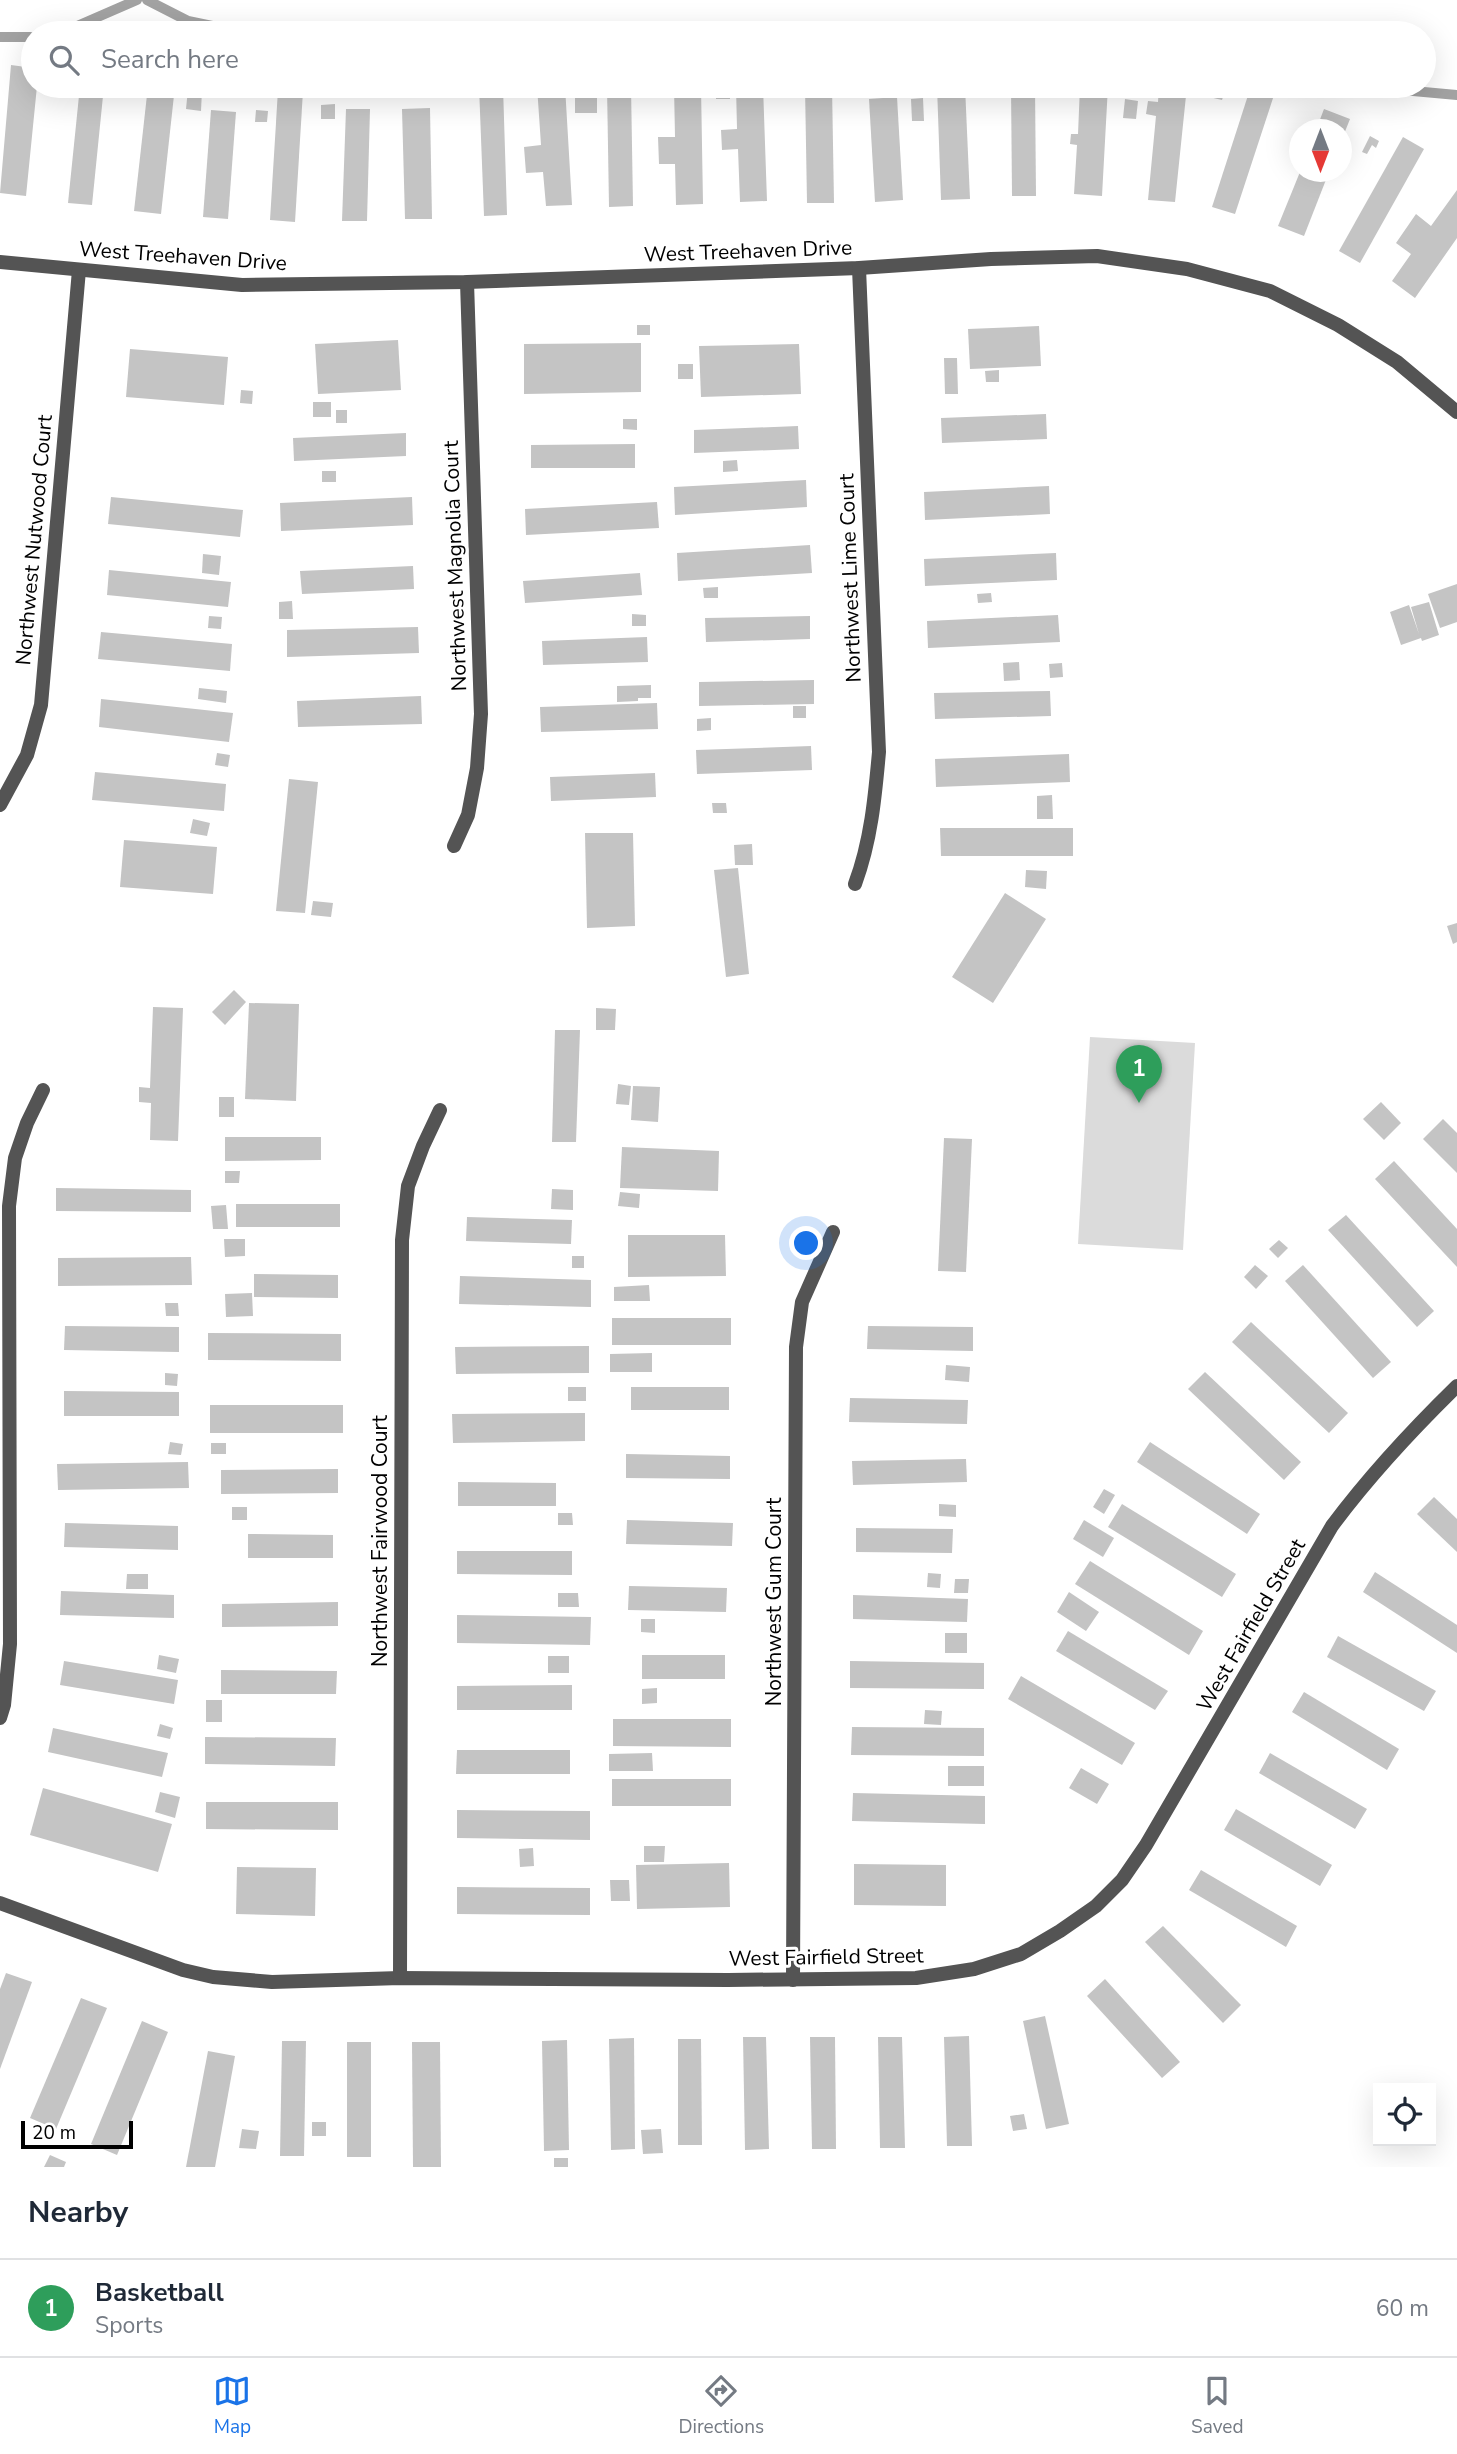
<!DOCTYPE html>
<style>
body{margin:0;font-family:"Nunito Sans",sans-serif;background:#f6f6f7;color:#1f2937}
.controls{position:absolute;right:21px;bottom:21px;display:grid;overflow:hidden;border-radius:0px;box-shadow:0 7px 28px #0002}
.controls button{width:63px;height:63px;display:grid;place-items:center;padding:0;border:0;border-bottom:2px solid #e0e1e3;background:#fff;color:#1f2937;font:35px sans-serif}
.compass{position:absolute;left:1289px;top:119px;width:63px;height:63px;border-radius:50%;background:#fff;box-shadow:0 7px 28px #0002;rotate:180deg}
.scale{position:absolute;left:21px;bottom:18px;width:112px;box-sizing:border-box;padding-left:7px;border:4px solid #000;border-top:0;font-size:19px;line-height:24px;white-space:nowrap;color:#000;-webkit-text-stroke:5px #fff;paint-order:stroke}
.you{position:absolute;left:807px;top:1244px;width:24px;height:24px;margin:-18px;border:5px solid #fff;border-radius:50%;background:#1a73e8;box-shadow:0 0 0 10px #1a73e833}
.badge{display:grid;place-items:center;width:46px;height:46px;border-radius:50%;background:#1a73e8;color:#fff;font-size:23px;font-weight:700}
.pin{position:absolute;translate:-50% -58px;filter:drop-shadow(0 2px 4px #0008)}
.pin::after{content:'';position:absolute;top:37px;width:24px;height:21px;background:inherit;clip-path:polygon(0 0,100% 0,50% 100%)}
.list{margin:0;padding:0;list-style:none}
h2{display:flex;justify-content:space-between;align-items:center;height:91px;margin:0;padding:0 28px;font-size:30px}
h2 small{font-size:23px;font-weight:400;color:#747a83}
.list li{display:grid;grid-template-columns:46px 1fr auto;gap:21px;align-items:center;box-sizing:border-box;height:98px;padding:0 28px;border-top:2px solid #e0e1e3}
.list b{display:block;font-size:26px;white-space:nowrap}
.list p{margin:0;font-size:23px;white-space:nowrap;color:#747a83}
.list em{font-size:23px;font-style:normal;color:#747a83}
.icon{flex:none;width:38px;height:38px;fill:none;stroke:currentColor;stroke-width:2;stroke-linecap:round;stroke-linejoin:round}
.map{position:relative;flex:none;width:1457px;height:2167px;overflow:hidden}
.search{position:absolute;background:#fff;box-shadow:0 7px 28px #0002;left:21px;right:21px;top:21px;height:77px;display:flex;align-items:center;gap:18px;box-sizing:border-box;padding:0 24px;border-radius:38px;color:#747a83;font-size:26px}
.sheet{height:189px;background:#fff}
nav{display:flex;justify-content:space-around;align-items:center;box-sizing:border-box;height:98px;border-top:2px solid #e0e1e3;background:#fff;font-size:19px;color:#747a83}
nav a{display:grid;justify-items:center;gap:4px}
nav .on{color:#1a73e8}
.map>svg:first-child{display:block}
</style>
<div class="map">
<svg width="1457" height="2167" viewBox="0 0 1457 2167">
<rect width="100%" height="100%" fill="#fff"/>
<!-- green -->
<polygon fill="#dbdbdb" points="1090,1037 1195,1043 1183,1250 1078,1244"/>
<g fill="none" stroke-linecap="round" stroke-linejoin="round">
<!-- stream -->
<g stroke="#a2a2a2" stroke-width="10">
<polyline points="147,0 188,21 246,33"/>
<polyline points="61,33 137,0"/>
<polyline points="0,37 33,37"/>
<polyline points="1358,86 1457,95"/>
</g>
</g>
<!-- building -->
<g fill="#c4c4c4">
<polygon points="11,65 33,68 33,86 37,86 26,196 0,193"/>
<polygon points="80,86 104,86 92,205 68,203"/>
<polygon points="148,86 175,86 161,214 134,211"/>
<polygon points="479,86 503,86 507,215 484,216"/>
<polygon points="537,86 565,86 572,205 546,206 543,172 526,173 524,147 541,145"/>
<rect x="575" y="86" width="22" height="27"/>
<polygon points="607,86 631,86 633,206 609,207"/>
<polygon points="674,86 701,86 703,204 676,205 675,164 659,164 658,137 675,137"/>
<polygon points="716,86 729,86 730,99 716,99"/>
<polygon points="736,86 763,86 767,201 740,202 738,149 722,150 721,130 737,129"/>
<polygon points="805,86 832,86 834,203 807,203"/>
<polygon points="937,86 965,86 970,199 941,200"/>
<polygon points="1011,86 1035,86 1036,196 1012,196"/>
<polygon points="1080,86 1108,86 1102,196 1074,194 1077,145 1070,144 1071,134 1078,134"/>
<polygon points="1126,86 1139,86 1138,96 1125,95"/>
<polygon points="1159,86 1187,86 1175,202 1148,200 1156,116 1146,114 1148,101 1158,102"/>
<polygon points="1208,86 1226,87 1222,100 1205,96"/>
<polygon points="1251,86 1266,86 1276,89 1235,214 1212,207"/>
<polygon points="188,89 202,90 201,111 186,109"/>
<polygon points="278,90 303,91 295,222 270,220"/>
<polygon points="897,97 903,200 875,202 869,99"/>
<polygon points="923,98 924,121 912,121 911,99"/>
<polygon points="1125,99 1138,101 1136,119 1123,118"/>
<polygon points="335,104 335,119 321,119 321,105"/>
<polygon points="430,108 432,219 405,219 402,109"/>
<polygon points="346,109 370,109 367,221 342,221"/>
<polygon points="1324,109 1350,119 1342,139 1342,130 1316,130"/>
<polygon points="211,110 236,112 228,219 203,217"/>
<polygon points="256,110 268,111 267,122 255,122"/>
<polygon points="1370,136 1379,141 1376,148 1372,145 1367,154 1362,152"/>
<polygon points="1403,137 1424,149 1360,263 1339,251"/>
<polygon points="1300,172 1329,172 1304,236 1278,226"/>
<polygon points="1457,190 1457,238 1415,298 1392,281 1411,254 1396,243 1416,214 1431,226"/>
<rect x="637" y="325" width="13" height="10"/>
<polygon points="1039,326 1041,366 970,369 968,329"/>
<polygon points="398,340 401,390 318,394 315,344"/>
<polygon points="641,343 641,392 524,394 524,344"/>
<polygon points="799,344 801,394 701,397 699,346"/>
<polygon points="130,349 228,357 224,405 126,397"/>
<polygon points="944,358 957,358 958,394 945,394"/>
<rect x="678" y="364" width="15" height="15"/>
<polygon points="999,370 999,382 986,382 985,371"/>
<polygon points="241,390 253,391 252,404 240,403"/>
<rect x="313" y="402" width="18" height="15"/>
<rect x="336" y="410" width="11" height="13"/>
<polygon points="1046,414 1047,439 942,443 941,418"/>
<polygon points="623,419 637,419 637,430 623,429"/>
<polygon points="798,426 799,449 694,453 694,430"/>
<polygon points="406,433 406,456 294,461 293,438"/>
<polygon points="635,444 635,468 531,468 531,445"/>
<polygon points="737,460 738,471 723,472 723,461"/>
<rect x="322" y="471" width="14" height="11"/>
<polygon points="806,480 807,507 675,515 674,487"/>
<polygon points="1049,486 1050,514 925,520 924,492"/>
<polygon points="111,497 243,510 240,537 108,524"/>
<polygon points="412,497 413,525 281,531 280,503"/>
<polygon points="657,502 659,528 526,535 525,509"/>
<polygon points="810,545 812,573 678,581 677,553"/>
<polygon points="1056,553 1057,580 925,586 924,559"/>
<polygon points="203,554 221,556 219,575 202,573"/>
<polygon points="413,566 414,589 302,594 300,571"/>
<polygon points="109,570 231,582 228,607 107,595"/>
<polygon points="640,573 642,595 525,603 523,581"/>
<polygon points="1457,584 1457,622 1440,628 1428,594"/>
<polygon points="718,587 718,598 704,598 703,588"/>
<polygon points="991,593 992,602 978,603 977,594"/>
<polygon points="292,601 293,619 279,619 279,602"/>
<polygon points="1429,602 1439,635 1422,641 1421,638 1401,645 1390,612 1409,605 1419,634 1411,607"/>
<polygon points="632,614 646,615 646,626 632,626"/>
<polygon points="1058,615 1060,642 928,648 927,621"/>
<polygon points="209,616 222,617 221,629 208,628"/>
<polygon points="810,616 810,639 706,642 705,618"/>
<polygon points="418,627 419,653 287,657 287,630"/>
<polygon points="101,632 232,644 230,671 98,659"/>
<polygon points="647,637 648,662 543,665 542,641"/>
<polygon points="1019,662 1020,680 1004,681 1003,663"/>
<polygon points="1062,663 1063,677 1050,678 1049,664"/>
<polygon points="814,680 814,704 699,706 699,682"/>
<polygon points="651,685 651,698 638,698 638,701 617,702 617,686"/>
<polygon points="199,688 227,691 226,703 198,699"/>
<polygon points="1050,691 1051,716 935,719 934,693"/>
<polygon points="421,696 422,724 298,727 297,701"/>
<polygon points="101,699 233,713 229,742 99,727"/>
<polygon points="657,703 658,729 541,732 540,707"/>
<rect x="793" y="706" width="13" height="12"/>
<polygon points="711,718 711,730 697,731 697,719"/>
<polygon points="811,746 812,770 697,774 696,750"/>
<polygon points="217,753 230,755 228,767 215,765"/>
<polygon points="1069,754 1070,782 936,787 935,759"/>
<polygon points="95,772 226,784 224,811 92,800"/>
<polygon points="655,773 656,797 551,801 550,777"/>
<polygon points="289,779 318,782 305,913 276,911"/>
<polygon points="1052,795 1053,819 1037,819 1037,796"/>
<polygon points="712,803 726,803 727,813 713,813"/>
<polygon points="193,819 210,823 207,836 190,833"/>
<polygon points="940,828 1073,828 1073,856 941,856"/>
<polygon points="585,833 633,833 635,926 587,928"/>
<polygon points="124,840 217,847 213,894 120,887"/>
<polygon points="752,844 753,865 735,865 734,845"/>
<polygon points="738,868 749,974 726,977 714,870"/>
<polygon points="1026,870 1047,871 1046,889 1025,887"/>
<polygon points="1005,893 1046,919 993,1003 952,977"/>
<polygon points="313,901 333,903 331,917 311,915"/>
<polygon points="1457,923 1457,942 1453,944 1447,926"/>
<polygon points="234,990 246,1002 225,1025 212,1012"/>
<polygon points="249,1003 299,1004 296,1101 245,1099"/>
<polygon points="153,1007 183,1008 178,1141 150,1140 151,1103 139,1102 139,1087 150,1088"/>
<polygon points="596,1008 616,1009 615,1030 596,1030"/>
<polygon points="555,1030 580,1030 576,1142 552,1142"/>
<polygon points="618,1084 631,1086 629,1105 616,1104"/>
<polygon points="633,1086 660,1087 658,1122 631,1120"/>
<rect x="219" y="1097" width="15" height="20"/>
<polygon points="1381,1102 1401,1123 1384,1140 1363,1119"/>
<polygon points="1443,1119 1457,1133 1457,1173 1423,1139"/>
<polygon points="225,1137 321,1137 321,1160 225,1161"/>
<polygon points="944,1138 972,1139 966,1272 938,1271"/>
<polygon points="622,1147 719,1151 718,1191 620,1188"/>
<polygon points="1394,1161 1457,1229 1457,1267 1375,1179"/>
<polygon points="225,1171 240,1171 239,1183 225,1183"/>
<polygon points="56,1188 191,1190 191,1212 56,1211"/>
<polygon points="552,1189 573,1190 573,1210 551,1209"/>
<polygon points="620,1192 640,1194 639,1208 618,1206"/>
<rect x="236" y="1204" width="104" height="23"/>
<polygon points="226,1205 228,1229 213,1229 211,1206"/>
<polygon points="1346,1215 1434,1311 1417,1327 1328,1230"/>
<polygon points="467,1217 572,1220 571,1244 466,1241"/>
<polygon points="628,1235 725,1235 726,1276 628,1277"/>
<polygon points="224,1239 245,1239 245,1256 225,1257"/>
<polygon points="1279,1240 1288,1248 1278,1258 1269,1249"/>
<rect x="572" y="1256" width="12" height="12"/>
<polygon points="191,1257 192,1285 58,1286 58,1258"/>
<polygon points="1255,1265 1268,1276 1256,1289 1244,1277"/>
<polygon points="1303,1265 1391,1362 1373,1378 1285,1281"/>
<polygon points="254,1274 338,1275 338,1298 254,1297"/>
<polygon points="460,1276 591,1280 591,1307 459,1304"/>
<polygon points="649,1285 650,1301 614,1301 614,1287"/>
<polygon points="252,1293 253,1316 226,1317 225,1294"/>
<polygon points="165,1303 178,1303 179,1316 166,1316"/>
<rect x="612" y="1318" width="119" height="27"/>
<polygon points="1251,1322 1348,1413 1329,1433 1232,1342"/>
<polygon points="65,1326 179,1327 179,1352 64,1350"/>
<polygon points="868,1326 973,1327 973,1351 867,1349"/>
<polygon points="208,1333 341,1334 341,1361 208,1360"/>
<polygon points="589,1346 589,1373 456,1374 455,1347"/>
<polygon points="652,1353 652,1372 610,1372 610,1354"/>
<polygon points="946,1365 970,1367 969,1382 945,1380"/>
<polygon points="1205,1372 1301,1462 1284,1480 1188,1389"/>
<polygon points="165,1373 178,1374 177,1386 165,1385"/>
<rect x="568" y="1387" width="18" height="14"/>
<rect x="631" y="1387" width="98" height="23"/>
<polygon points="64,1391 179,1392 179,1416 64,1416"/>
<polygon points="850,1398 968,1400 967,1424 849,1422"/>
<rect x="210" y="1405" width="133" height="28"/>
<polygon points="585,1413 585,1441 453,1443 452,1414"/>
<polygon points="170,1442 183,1444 181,1455 168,1454"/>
<polygon points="1150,1442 1260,1514 1247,1534 1137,1462"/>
<rect x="211" y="1443" width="15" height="11"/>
<polygon points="626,1454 730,1456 730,1479 626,1478"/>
<polygon points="966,1459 967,1482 853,1485 852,1461"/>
<polygon points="188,1462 189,1488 58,1490 57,1464"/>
<polygon points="338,1469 338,1493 221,1494 221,1470"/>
<polygon points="458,1482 556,1483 556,1506 458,1506"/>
<polygon points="1104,1489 1115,1495 1104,1514 1093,1507"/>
<polygon points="1434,1497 1457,1519 1457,1552 1417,1514"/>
<polygon points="939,1504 956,1505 956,1517 939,1516"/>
<polygon points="1122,1504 1236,1574 1222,1597 1108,1527"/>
<rect x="232" y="1507" width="15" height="13"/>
<polygon points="558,1513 572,1513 573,1525 558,1525"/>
<polygon points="627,1520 733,1523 732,1546 626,1544"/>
<polygon points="1084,1520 1114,1538 1103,1557 1073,1539"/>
<polygon points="65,1523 178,1526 178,1550 64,1547"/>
<polygon points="856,1528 953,1529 952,1553 856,1552"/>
<polygon points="248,1534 333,1535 333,1558 248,1558"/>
<polygon points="457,1551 572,1551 572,1575 457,1574"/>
<polygon points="1090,1561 1203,1631 1189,1655 1075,1584"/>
<polygon points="1375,1572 1457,1625 1457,1653 1363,1592"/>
<polygon points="928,1573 941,1574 940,1588 927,1587"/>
<polygon points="127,1574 148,1574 148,1589 126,1589"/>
<polygon points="955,1579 969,1579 968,1593 954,1593"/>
<polygon points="629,1586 727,1588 726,1612 628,1610"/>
<polygon points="61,1591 174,1595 174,1618 60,1615"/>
<polygon points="1069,1592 1099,1612 1086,1631 1057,1612"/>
<polygon points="558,1593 578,1593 579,1607 558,1607"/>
<polygon points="853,1595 968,1599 967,1622 853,1619"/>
<polygon points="338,1602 338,1626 222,1627 222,1604"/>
<polygon points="457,1615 591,1617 590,1645 457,1643"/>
<polygon points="641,1619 655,1619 655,1633 641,1632"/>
<polygon points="1068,1631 1168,1691 1155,1710 1056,1651"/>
<rect x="945" y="1633" width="22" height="20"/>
<polygon points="1338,1636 1436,1691 1424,1711 1327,1657"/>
<polygon points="159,1655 179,1659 176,1673 157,1669"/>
<rect x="642" y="1655" width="83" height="24"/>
<rect x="548" y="1656" width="21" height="17"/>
<polygon points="64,1661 178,1680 174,1704 60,1685"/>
<polygon points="850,1661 984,1663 984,1689 850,1688"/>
<polygon points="221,1670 337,1671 336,1694 221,1694"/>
<polygon points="1021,1676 1135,1743 1122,1765 1008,1699"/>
<polygon points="572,1685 572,1710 457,1710 457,1686"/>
<polygon points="657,1688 657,1703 642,1704 642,1689"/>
<polygon points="1304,1692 1399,1749 1387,1770 1292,1712"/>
<rect x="206" y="1700" width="16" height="22"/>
<polygon points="925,1710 942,1711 941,1725 924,1724"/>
<polygon points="613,1719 731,1719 731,1747 613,1746"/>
<polygon points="160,1724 173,1728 170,1739 157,1736"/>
<polygon points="852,1727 984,1728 984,1756 851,1755"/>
<polygon points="53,1728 168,1753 162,1777 48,1752"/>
<polygon points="205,1737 336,1738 335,1766 205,1764"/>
<polygon points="457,1750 570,1750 570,1774 456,1774"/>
<polygon points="652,1753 653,1771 609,1771 609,1754"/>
<polygon points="1270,1753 1367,1809 1355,1829 1259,1773"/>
<rect x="948" y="1766" width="36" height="20"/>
<polygon points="1081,1768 1109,1784 1097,1804 1069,1788"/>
<rect x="612" y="1779" width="119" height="27"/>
<polygon points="43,1788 172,1824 158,1872 30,1835"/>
<polygon points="160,1792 180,1797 175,1818 155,1812"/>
<polygon points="853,1793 985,1796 985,1824 852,1821"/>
<polygon points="206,1802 338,1802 338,1830 206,1829"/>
<polygon points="1236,1809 1332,1865 1320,1886 1224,1830"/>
<polygon points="457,1810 590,1811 590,1840 457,1838"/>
<polygon points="644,1846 665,1846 664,1862 644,1862"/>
<polygon points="533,1848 534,1866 520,1867 519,1849"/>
<polygon points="729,1863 730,1907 637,1909 636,1865"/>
<polygon points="854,1864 946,1865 946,1906 854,1905"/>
<polygon points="237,1867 316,1868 315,1916 236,1914"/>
<polygon points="1201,1870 1297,1926 1286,1947 1189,1890"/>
<polygon points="610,1880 629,1880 630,1901 611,1901"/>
<polygon points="457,1887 590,1888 590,1915 457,1914"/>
<polygon points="1163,1926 1241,2005 1223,2023 1145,1942"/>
<polygon points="6,1973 32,1982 0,2069 0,1989"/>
<polygon points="1105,1979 1180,2062 1162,2078 1087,1996"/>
<polygon points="81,1998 107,2008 56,2129 30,2118"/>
<polygon points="1045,2016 1069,2124 1046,2129 1023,2021"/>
<polygon points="142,2021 168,2032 117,2155 91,2144"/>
<polygon points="969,2036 972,2146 947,2146 944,2037"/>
<polygon points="743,2037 766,2037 769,2149 745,2150"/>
<polygon points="810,2037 835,2037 836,2149 812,2149"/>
<polygon points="878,2037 902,2037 905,2148 880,2148"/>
<polygon points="634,2038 635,2149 611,2150 609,2039"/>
<polygon points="678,2039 701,2039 702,2145 678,2145"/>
<polygon points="567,2040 569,2150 544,2151 542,2041"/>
<polygon points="282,2041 306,2041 304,2156 280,2156"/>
<rect x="347" y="2042" width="24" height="115"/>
<polygon points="412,2042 440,2042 441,2167 413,2167"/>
<polygon points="208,2051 235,2056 215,2167 186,2167"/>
<polygon points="1024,2114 1027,2129 1013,2131 1010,2116"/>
<rect x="312" y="2122" width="14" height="14"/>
<polygon points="242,2129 259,2131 256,2149 239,2148"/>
<polygon points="661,2129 663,2153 643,2154 641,2130"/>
<polygon points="50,2155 66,2162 64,2167 44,2167"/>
<rect x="554" y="2158" width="14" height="9"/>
</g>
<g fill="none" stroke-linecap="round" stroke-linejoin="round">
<!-- lane -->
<g stroke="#545454" stroke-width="14">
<polyline points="0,262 242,285 467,282 859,268 991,259 1097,256 1187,269 1270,291 1338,325 1397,362 1457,412"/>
<polyline points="0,805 27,755 41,705 79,270"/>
<polyline points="454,846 468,815 477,768 481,714 467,282"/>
<path d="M 855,884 C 871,841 875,797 879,752 L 859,268"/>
<polyline points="0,1718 4,1705 10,1644 9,1206 15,1158 27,1123 43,1090"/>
<path d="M 0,1903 L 183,1970 L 213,1977 L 272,1982 L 400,1978 L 728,1980 L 916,1978 L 974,1969 L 1021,1954 L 1060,1931 L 1096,1906 L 1122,1880 L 1146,1845 L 1332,1526 C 1370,1475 1412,1430 1457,1386"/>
<polyline points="400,1978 402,1240 408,1186 423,1146 440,1110"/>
<polyline points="793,1980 796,1347 802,1302 833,1232"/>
</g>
</g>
<g text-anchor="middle" stroke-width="6" stroke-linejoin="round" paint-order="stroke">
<!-- street labels -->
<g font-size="21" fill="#000" stroke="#fff">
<text transform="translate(748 251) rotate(-2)" y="7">West Treehaven Drive</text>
<text transform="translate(183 256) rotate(4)" y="7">West Treehaven Drive</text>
<text transform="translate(34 540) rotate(-85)" y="7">Northwest Nutwood Court</text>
<text transform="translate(455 566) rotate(-92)" y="7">Northwest Magnolia Court</text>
<text transform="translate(850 578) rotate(-92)" y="7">Northwest Lime Court</text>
<text transform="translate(380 1541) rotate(-90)" y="7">Northwest Fairwood Court</text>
<text transform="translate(774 1602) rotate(-90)" y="7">Northwest Gum Court</text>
<text transform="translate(1251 1625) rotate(-60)" y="7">West Fairfield Street</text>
<text transform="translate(826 1957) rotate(-1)" y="7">West Fairfield Street</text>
</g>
</g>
</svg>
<div class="controls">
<button><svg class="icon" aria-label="locate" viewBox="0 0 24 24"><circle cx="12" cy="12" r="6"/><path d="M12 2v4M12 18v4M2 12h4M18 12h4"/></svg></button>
</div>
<svg class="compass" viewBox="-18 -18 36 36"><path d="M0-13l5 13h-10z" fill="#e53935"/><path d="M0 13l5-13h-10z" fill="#747a83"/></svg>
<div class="scale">20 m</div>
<div class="you"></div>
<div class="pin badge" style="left:1139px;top:1103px;background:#2e9e5b">1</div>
<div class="search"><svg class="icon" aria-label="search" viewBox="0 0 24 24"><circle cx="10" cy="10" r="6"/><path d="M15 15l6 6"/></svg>Search here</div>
</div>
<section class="sheet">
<h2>Nearby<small></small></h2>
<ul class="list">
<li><span class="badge" style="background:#2e9e5b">1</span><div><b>Basketball</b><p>Sports</p></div><em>60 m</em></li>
</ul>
</section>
<nav>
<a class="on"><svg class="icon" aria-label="map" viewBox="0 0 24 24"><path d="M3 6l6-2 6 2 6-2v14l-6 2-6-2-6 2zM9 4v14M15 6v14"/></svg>Map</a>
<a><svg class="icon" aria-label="directions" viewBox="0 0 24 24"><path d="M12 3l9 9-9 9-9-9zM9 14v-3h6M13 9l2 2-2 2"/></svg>Directions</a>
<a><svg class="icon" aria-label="saved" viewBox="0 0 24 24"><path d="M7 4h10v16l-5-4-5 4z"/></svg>Saved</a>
</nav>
